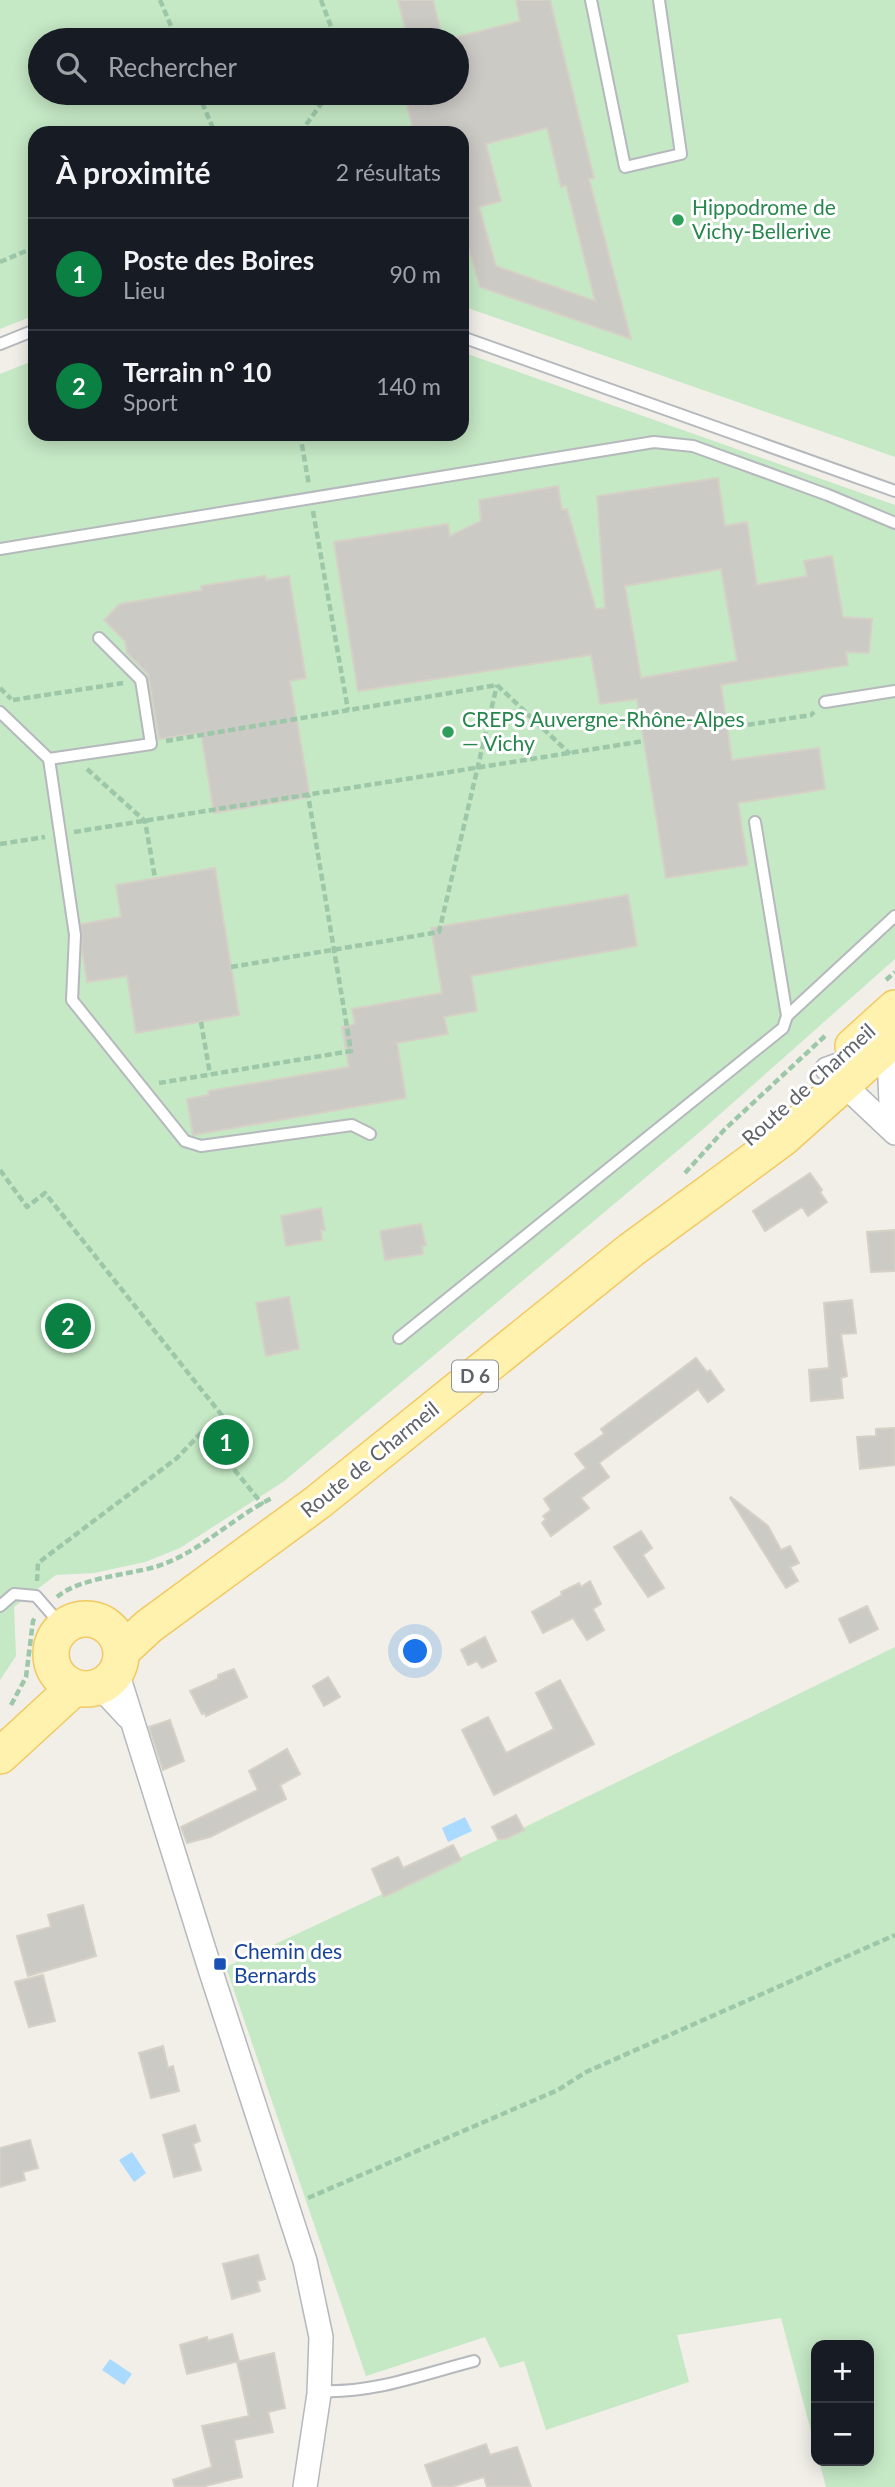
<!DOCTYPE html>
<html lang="fr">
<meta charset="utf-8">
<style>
body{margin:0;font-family:Lato,sans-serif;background:#242831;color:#f1f3f6}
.controls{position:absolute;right:21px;bottom:21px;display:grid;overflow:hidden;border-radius:14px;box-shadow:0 4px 18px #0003}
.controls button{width:63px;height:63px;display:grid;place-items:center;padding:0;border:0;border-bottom:2px solid #363941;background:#171b24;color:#f1f3f6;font:35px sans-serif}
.you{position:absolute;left:416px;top:1652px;width:24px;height:24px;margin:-18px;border:5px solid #fff;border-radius:50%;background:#1a73e8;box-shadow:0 0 0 10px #1a73e833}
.badge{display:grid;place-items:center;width:46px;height:46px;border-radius:50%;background:#0b8043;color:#fff;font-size:23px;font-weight:700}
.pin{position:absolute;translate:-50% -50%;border:4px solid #fff;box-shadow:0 2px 7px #0006}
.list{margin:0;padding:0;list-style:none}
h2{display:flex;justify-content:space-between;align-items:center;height:91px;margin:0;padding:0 28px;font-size:30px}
h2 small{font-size:23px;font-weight:400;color:#9ea1a6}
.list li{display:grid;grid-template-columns:46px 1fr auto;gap:21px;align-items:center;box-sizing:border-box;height:112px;padding:0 28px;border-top:2px solid #363941}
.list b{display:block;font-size:26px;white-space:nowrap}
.list p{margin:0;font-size:23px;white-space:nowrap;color:#9ea1a6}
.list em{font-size:23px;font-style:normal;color:#9ea1a6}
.icon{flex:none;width:38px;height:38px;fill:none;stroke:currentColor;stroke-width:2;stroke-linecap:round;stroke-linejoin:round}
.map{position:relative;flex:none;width:895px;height:2487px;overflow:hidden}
.search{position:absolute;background:#171b24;box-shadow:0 4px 18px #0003;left:28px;top:28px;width:441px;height:77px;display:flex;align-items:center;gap:18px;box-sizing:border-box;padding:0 24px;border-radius:38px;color:#9ea1a6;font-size:26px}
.panel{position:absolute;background:#171b24;box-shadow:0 4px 18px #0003;left:28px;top:126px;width:441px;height:315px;border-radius:21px}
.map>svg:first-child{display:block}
</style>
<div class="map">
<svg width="895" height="2487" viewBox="0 0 895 2487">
<rect width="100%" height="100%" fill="#f1efe8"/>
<!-- green -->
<g fill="#c5e8c5" fill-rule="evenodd">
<path d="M 0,0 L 895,0 L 895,457 L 462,306 L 462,133 L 35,133 L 35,315 L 0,329 ZM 40,40 L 457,40 L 457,93 L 40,93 Z"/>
<polygon points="462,352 895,505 895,959 701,1131 283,1482 180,1548 145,1562 94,1573 56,1575 14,1607 16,1656 0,1680 0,374 35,360 35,434 462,434"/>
<polygon points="895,1647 895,2487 826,2487 819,2461 869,2461 869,2345 816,2345 816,2450 781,2318 677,2335 689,2382 546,2430 524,2361 500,2368 485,2337 366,2376 226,1967 496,1841"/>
</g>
<!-- water -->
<g fill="#aadaff">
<polygon points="465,1817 472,1831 448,1842 442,1828"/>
<polygon points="132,2152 146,2173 134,2182 119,2160"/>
<polygon points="110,2359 132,2374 124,2385 102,2370"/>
</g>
<!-- building -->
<g fill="#cccac5" stroke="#d6d1c6" stroke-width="2" fill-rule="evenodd">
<polygon points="398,0 433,0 443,40 408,40"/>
<path d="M 516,0 L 550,0 L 594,178 L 589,179 L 631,339 L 480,287 L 462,225 L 462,133 L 414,133 L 404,93 L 457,93 L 457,37 L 520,21 ZM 547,128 L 561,187 L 566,185 L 595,301 L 496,266 L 479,207 L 501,201 L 486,144 Z"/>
<path d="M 718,478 L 725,526 L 747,522 L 757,585 L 807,576 L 804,561 L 832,556 L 843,617 L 872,619 L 869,653 L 846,652 L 848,665 L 721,685 L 732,760 L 819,748 L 825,789 L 738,803 L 748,865 L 666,878 L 637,699 L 600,704 L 591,655 L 358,691 L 334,542 L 448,524 L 450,536 L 481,521 L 479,500 L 558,486 L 562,510 L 567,509 L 596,609 L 605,608 L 597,496 ZM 721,569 L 737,661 L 641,678 L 625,586 Z"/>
<polygon points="265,576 266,580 289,576 306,678 290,681 310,797 214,813 201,733 159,739 148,674 127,653 125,641 104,620 120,604 202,590 201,586"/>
<polygon points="215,868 239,1015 136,1033 127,976 87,982 82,950 81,924 121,917 116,885"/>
<polygon points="628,895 637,946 471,976 477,1011 444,1017 448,1034 397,1043 406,1098 193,1135 187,1099 209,1095 208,1091 349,1067 342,1027 355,1024 352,1009 442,993 431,928"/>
<polygon points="810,1173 822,1190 820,1192 827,1202 808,1216 802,1207 765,1231 753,1211"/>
<polygon points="321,1208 325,1230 321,1230 322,1240 286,1246 281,1216"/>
<polygon points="421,1224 426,1245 422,1246 423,1254 385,1260 380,1231"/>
<polygon points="895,1230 895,1271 871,1272 867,1232"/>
<polygon points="289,1297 299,1349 266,1356 256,1303"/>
<polygon points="852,1300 856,1333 841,1334 847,1376 841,1378 843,1398 811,1401 809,1370 829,1368 824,1303"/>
<polygon points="696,1358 707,1372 710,1370 724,1390 708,1402 698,1389 599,1463 609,1477 581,1498 589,1508 551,1536 542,1523 546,1519 543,1516 551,1510 544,1499 586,1468 575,1454 604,1434 601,1429"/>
<polygon points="895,1428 895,1465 860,1469 857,1437 876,1436 876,1429"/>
<polygon points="731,1497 768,1526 781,1550 790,1546 799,1563 790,1567 798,1581 786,1588 730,1498"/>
<polygon points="641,1531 652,1548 643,1555 664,1588 648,1597 614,1547"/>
<polygon points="590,1581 601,1604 593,1609 604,1630 587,1640 573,1618 543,1633 532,1612 562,1595 561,1592 579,1583 581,1587"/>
<polygon points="867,1606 878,1629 850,1643 839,1619"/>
<polygon points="485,1637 496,1661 482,1668 477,1661 468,1665 461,1650"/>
<polygon points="234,1669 247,1697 206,1716 205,1713 202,1714 190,1691 218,1679 218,1675"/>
<polygon points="328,1677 340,1697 324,1706 313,1686"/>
<polygon points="560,1680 594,1744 494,1795 462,1730 488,1717 506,1753 554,1729 536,1693"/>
<polygon points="170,1720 184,1761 163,1770 149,1727"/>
<polygon points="287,1749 300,1774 280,1785 286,1799 210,1837 187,1843 181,1827 258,1790 249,1771"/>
<polygon points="516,1815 524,1830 505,1839 498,1839 492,1827"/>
<polygon points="453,1845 461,1860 384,1897 372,1869 398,1857 403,1868"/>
<polygon points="83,1905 96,1956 28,1976 17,1936 51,1927 48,1915"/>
<polygon points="43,1975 55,2021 29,2027 15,1982"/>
<polygon points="163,2046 168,2068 173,2066 179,2091 151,2098 139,2053"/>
<polygon points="195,2125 200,2141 193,2144 201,2170 174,2177 163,2135"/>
<polygon points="30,2140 38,2168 23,2172 25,2180 0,2187 0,2148"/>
<polygon points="258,2255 265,2279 257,2281 260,2291 232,2299 223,2264"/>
<polygon points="232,2334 239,2361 187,2374 180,2345 207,2337 208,2341"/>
<polygon points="274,2353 285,2408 268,2412 273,2432 234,2440 242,2477 201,2487 175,2487 173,2480 212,2467 202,2426 249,2416 237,2362"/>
<polygon points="486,2444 490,2455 517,2447 531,2487 487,2487 484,2477 451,2487 433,2487 425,2465"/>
</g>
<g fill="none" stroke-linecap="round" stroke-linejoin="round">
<defs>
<g id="service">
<polyline points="591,0 625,167 681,154 659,0"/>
<polyline points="462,337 895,491"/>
<polyline points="0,344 35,330"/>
<polyline points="0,549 654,442 693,446 828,495 895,523"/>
<polyline points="825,702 895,691"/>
<polyline points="0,712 49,759 75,935 72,1000 185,1141 201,1146 352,1125 370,1134"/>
<polyline points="49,759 151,744 141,680 99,638"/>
<polyline points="787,1016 895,916"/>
<polyline points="399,1338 783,1028 787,1016 755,822"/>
<polyline points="0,1606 14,1594 36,1596 63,1627"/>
<path d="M 320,2391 C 372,2394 423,2374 474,2361"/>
</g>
<g id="minor">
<polyline points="827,1069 883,1049 889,1056 892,1127"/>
<polyline points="847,1072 842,1083 895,1133"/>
<polyline points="117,1672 211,1972 305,2261 321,2337 319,2394 305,2487"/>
<polyline points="100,1687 128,1717"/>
</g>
<g id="primary">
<polyline points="853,1046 895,1008"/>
<circle cx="86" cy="1654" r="35"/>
<polyline points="122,1651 149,1626 318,1502 631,1250 782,1139 895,1038"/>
<polyline points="0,1756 74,1688"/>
</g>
</defs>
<!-- service casing -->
<use href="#service" stroke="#b5b8bc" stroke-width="14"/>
<!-- minor casing -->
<use href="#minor" stroke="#b5b8bc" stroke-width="26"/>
<!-- primary casing -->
<use href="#primary" stroke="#f2c960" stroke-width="38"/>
<!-- path -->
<g stroke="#9cc7a9" stroke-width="4.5" stroke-dasharray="7 3.5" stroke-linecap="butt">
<polyline points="160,0 177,40"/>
<polyline points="321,0 336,40"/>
<polyline points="198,93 215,133"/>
<polyline points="300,133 329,93"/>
<polyline points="0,262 35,247"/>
<polyline points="300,434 309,485"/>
<polyline points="313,511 348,710"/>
<polyline points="0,688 11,699"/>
<polyline points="13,700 123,683"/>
<polyline points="727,728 811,715 814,712"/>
<polyline points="166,741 497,685 570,754"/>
<polyline points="87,769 145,821 155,878"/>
<polyline points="74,832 644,741"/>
<polyline points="0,844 45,837"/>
<polyline points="231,967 439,932 497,685"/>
<polyline points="886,980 895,972"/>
<polyline points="201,1022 210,1074"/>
<polyline points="159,1083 351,1051 308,795"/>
<polyline points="0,1170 27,1207 45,1193 224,1418 203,1431 263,1505"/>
<polyline points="685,1173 725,1129 826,1035"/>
<polyline points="37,1581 38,1563 177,1458 203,1431"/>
<path d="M 57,1597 C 79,1578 126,1575 155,1567 C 198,1554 232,1518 272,1498"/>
<polyline points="11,1705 26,1677 33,1621 35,1618"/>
<polyline points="308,2198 558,2090 586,2072 895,1935"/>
</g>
<!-- service -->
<use href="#service" stroke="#fff" stroke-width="10"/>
<!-- minor -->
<use href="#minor" stroke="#fff" stroke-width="23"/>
<!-- primary -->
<use href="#primary" stroke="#fff2af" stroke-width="35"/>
</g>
<!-- markers -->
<g fill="#2e9e5b" stroke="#fff" stroke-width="2.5">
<circle cx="678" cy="220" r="7"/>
<circle cx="448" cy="732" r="7"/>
</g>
<rect fill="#1a4fb4" stroke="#fff" stroke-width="2.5" x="213" y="1957" width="14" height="14" rx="3.5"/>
<g text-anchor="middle" stroke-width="6" stroke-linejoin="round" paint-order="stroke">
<!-- shield labels -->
<rect fill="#fff" stroke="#8f9295" stroke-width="2" x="452" y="1360.5" width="46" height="31" rx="5"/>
<g font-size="19" font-weight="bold" fill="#5f6368">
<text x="475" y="1383">D 6</text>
</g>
<!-- leisure labels -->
<g font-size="21" fill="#27864d" stroke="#fff" text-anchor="start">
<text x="692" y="215">Hippodrome de<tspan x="692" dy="24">Vichy-Bellerive</tspan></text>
<text x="462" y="727">CREPS Auvergne-Rhône-Alpes<tspan x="462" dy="24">— Vichy</tspan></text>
</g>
<!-- street labels -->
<g font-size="21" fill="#5f6368" stroke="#fff">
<text transform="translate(809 1085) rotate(-42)" y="7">Route de Charmeil</text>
<text transform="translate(370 1460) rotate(-39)" y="7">Route de Charmeil</text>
</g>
<!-- transit labels -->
<g font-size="21" fill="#164399" stroke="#fff" text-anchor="start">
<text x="234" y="1959">Chemin des<tspan x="234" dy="24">Bernards</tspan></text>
</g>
</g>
</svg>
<div class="controls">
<button>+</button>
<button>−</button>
</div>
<div class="you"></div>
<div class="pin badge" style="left:226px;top:1442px">1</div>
<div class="pin badge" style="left:68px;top:1326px">2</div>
<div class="search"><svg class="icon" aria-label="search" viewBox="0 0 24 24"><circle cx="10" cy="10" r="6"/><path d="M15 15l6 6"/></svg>Rechercher</div>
<section class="panel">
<h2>À proximité<small>2 résultats</small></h2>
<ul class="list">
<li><span class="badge">1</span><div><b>Poste des Boires</b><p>Lieu</p></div><em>90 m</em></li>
<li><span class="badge">2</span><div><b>Terrain n° 10</b><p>Sport</p></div><em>140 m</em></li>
</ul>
</section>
</div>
